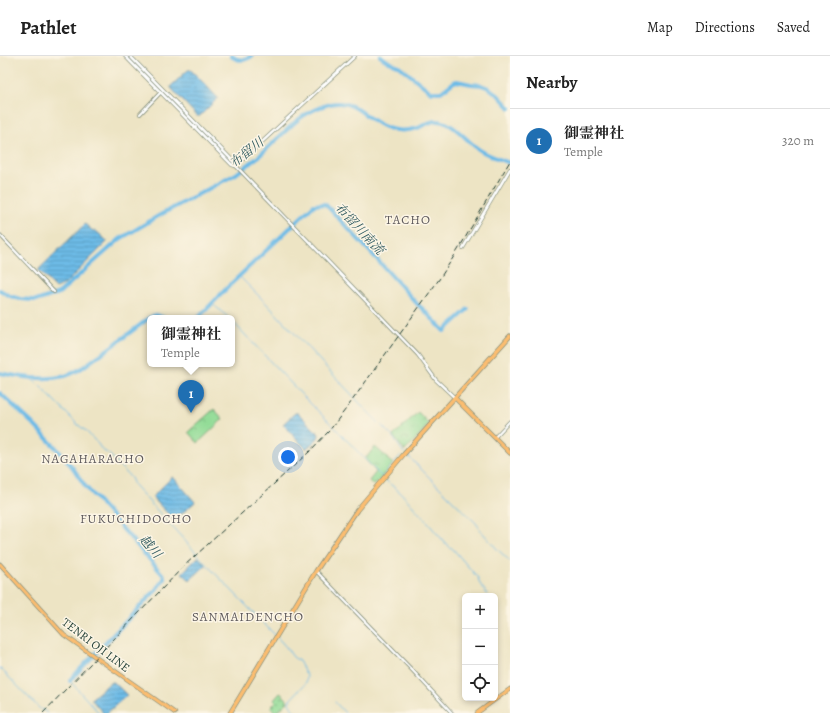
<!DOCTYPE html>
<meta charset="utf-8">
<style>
body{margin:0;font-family:Alegreya,"Noto Serif JP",serif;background:#f6f6f6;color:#222}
.controls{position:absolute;right:12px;bottom:12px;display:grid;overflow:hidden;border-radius:6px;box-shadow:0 2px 6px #0003}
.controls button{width:36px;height:36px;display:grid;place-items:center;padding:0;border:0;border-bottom:1px solid #e0e0e0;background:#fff;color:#222;font:20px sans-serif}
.you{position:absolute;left:288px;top:401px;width:14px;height:14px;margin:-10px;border:3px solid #fff;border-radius:50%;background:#1a73e8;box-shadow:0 0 0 6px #1a73e833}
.badge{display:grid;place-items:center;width:26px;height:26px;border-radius:50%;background:#1f6fb2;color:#fff;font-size:13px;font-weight:700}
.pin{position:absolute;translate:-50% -33px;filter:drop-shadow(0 1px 2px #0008)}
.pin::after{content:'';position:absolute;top:21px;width:14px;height:12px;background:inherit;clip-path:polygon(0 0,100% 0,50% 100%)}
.popup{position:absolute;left:147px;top:259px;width:88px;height:52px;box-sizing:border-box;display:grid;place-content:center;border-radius:6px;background:#fff;filter:drop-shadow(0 1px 3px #0005);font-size:13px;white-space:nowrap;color:#767676}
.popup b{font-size:15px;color:#222}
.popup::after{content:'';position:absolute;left:50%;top:100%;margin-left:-8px;border:8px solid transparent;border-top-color:#fff}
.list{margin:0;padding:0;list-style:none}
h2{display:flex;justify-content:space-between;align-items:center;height:52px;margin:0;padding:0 16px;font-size:17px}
h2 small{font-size:13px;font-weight:400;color:#767676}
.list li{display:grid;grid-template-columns:26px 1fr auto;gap:12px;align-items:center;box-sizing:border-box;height:64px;padding:0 16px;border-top:1px solid #e0e0e0}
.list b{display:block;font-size:15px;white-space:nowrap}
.list p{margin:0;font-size:13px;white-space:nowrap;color:#767676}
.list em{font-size:13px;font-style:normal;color:#767676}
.icon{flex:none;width:22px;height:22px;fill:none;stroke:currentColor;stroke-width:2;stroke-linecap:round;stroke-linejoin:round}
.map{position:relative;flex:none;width:510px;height:657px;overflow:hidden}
header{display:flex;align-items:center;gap:24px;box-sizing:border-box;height:56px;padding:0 20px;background:#fff;border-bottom:1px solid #e0e0e0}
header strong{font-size:19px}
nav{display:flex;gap:22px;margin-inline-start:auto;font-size:14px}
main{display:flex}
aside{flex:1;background:#fff}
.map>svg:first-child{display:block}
</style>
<header>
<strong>Pathlet</strong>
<nav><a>Map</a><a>Directions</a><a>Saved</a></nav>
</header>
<main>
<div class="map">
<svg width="510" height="657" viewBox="0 0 510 657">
<defs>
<pattern id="grass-dots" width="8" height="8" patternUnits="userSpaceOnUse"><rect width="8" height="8" fill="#93dc97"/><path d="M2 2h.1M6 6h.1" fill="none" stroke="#77b47c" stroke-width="1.8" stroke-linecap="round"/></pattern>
<pattern id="park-crowns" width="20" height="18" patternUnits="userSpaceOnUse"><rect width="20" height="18" fill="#93dc97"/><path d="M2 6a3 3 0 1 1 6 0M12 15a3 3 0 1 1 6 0" fill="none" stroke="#77b47c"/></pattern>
<pattern id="water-rules" width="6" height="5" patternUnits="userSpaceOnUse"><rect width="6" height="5" fill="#6dbbe7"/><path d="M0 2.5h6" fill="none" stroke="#5999bc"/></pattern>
</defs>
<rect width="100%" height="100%" fill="#fcf5e5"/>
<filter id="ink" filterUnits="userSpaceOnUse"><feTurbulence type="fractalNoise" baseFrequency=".025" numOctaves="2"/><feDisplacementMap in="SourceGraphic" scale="8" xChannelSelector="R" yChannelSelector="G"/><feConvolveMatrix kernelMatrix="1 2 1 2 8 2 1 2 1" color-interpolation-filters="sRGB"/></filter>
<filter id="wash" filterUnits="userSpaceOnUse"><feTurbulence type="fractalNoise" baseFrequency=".012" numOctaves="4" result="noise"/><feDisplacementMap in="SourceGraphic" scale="16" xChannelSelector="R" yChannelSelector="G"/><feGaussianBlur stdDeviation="0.9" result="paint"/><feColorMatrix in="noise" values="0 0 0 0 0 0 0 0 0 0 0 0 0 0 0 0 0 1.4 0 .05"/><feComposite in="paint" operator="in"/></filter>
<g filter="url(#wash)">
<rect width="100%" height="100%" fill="#ede4c4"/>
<!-- grass -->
<polygon fill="url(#grass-dots)" stroke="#598c66" points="280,637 285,641 288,646 276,657 271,651 276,646 274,644"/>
<!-- park -->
<g fill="url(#park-crowns)" stroke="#598c66">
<polygon points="214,353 223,363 198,387 188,376"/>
<polygon points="418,356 429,368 405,395 393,380"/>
<polygon points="375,391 388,402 387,403 393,408 374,430 369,425 376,416 365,403"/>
</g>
<!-- water -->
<g fill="url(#water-rules)" stroke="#467c8e">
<polygon points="188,14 191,14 218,42 200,60 197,60 171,32 171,30"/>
<polygon points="85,168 93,175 95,174 107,185 107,186 65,228 56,232 39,215 39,213"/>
<polygon points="295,357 298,357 319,378 318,382 306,393 283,368"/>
<polygon points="172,421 174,422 195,446 174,464 152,441"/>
<polygon points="198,501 206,509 190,524 182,517"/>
<polygon points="111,626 114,626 127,639 107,657 103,657 92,644 92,642"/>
</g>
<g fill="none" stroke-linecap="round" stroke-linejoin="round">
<!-- stream -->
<g stroke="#6dbbe7" stroke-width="1">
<polyline points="239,220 266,247 354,341"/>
<polyline points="212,248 215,250"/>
<polyline points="216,251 229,262"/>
<polyline points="232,265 304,341 333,370"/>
<polyline points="30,322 38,328 77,368 86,375 98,388 102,394 109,398 131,422 134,429 208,510 275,579"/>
<polyline points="355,342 364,352"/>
<polyline points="365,353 392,380 404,397"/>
<polyline points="333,370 339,376"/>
<polyline points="340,377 378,417 383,422"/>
<polyline points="406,398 442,434"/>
<polyline points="384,419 400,400"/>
<polyline points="384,423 401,437 420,458"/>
<polyline points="443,435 476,467 482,476 497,493 510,505"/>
<polyline points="421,459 447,489 453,493 478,522 480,528 487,538"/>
<polyline points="277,581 286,591 293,601 299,605 307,620 306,627 290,644 289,647 292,652 296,657"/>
<polyline points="0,612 40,653 43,654 47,657"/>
<polyline points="70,625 99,657"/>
<polyline points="335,646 345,657"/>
</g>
<!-- river -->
<g stroke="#6dbbe7" stroke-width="4">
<path d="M 231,0 C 238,5 245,5 252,0"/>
<polyline points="380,0 389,6 399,10 431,36 441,36 454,26 457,25 471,28 481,29 489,32 498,39 510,52"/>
<path d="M 0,234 L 10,240 L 20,243 L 32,244 L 39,244 L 59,237 L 120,183 L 160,159 L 236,118 L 245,111 L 258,101 L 294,67 C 307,56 332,42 349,49 C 356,51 362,56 367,60 C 377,67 385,73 397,74 C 404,75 411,74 418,72 C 429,67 433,62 446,67 C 459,73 466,84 477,92 C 485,99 500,103 510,107"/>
<polyline points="198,262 232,227 314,149 324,148 326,149 374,200 418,249 423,253 444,275 468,253"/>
<path d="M 0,317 C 21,321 43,325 65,320 C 76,317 85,310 94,303 C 113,290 131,276 149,262 L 155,259 L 165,262"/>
<polyline points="0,337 32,367 58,394 73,412 85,430 164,520 164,523 154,536 71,623 70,625"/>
</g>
</g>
</g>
<g filter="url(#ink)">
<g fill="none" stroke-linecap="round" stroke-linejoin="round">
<defs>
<g id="tertiary">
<polyline points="125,0 232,109 236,110"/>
<polyline points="130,0 233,105 236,110 418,299 436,324 455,342"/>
<polyline points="140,58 161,36"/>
<polyline points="236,110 355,0"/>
<polyline points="0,179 54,236"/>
<polyline points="463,192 510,113"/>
<polyline points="495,381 510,365"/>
<polyline points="316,515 413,615 452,657"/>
</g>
<g id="primary">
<polyline points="0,508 64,579 175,657"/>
<polyline points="477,657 510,633"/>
</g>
<g id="trunk">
<polyline points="455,342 510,397"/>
<polyline points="230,657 316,515 357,454 404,398 510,280"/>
</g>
</defs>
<!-- tertiary casing -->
<use href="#tertiary" stroke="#86907c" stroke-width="4"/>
<!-- primary casing -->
<use href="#primary" stroke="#86907c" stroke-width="4.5"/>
<!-- trunk casing -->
<use href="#trunk" stroke="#86907c" stroke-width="5"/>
<!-- tertiary -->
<use href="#tertiary" stroke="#fff" stroke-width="2.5"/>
<!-- primary -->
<use href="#primary" stroke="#fcbd6f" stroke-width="3"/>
<!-- trunk -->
<use href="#trunk" stroke="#fcbd6f" stroke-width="3.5"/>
<!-- rail -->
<polyline stroke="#1f3d34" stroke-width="1" stroke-dasharray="6 3" stroke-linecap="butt" points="43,657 184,510 309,396 329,375 349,349 440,222 458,194 510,105"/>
</g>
</g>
<g text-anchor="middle" stroke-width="3" stroke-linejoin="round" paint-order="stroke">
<!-- street labels -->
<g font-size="12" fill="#1f3d34" stroke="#fcf5e5">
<text transform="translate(96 589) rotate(37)" y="4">TENRI OJI LINE</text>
</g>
<!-- water labels -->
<g font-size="13" font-style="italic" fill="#325c61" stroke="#fcf5e5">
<text transform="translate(246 96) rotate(-38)" y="5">布留川</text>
<text transform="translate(360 172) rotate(47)" y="5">布留川南流</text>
<text transform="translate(151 490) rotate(49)" y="5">越川</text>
</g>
<!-- neighbourhood labels -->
<g font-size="13" letter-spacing="1" fill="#5f5b5d" stroke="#fcf5e5">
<text x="408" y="168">TACHO</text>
<text x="93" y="407">NAGAHARACHO</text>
<text x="136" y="467">FUKUCHIDOCHO</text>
<text x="248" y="565">SANMAIDENCHO</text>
</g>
</g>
</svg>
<div class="controls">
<button>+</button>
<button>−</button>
<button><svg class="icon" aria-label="locate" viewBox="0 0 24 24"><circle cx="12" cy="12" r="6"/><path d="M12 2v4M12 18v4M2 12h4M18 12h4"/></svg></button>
</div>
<div class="you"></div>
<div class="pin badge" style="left:191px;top:357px">1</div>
<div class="popup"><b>御霊神社</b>Temple</div>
</div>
<aside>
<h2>Nearby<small></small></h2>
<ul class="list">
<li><span class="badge">1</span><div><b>御霊神社</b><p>Temple</p></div><em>320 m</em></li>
</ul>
</aside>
</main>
